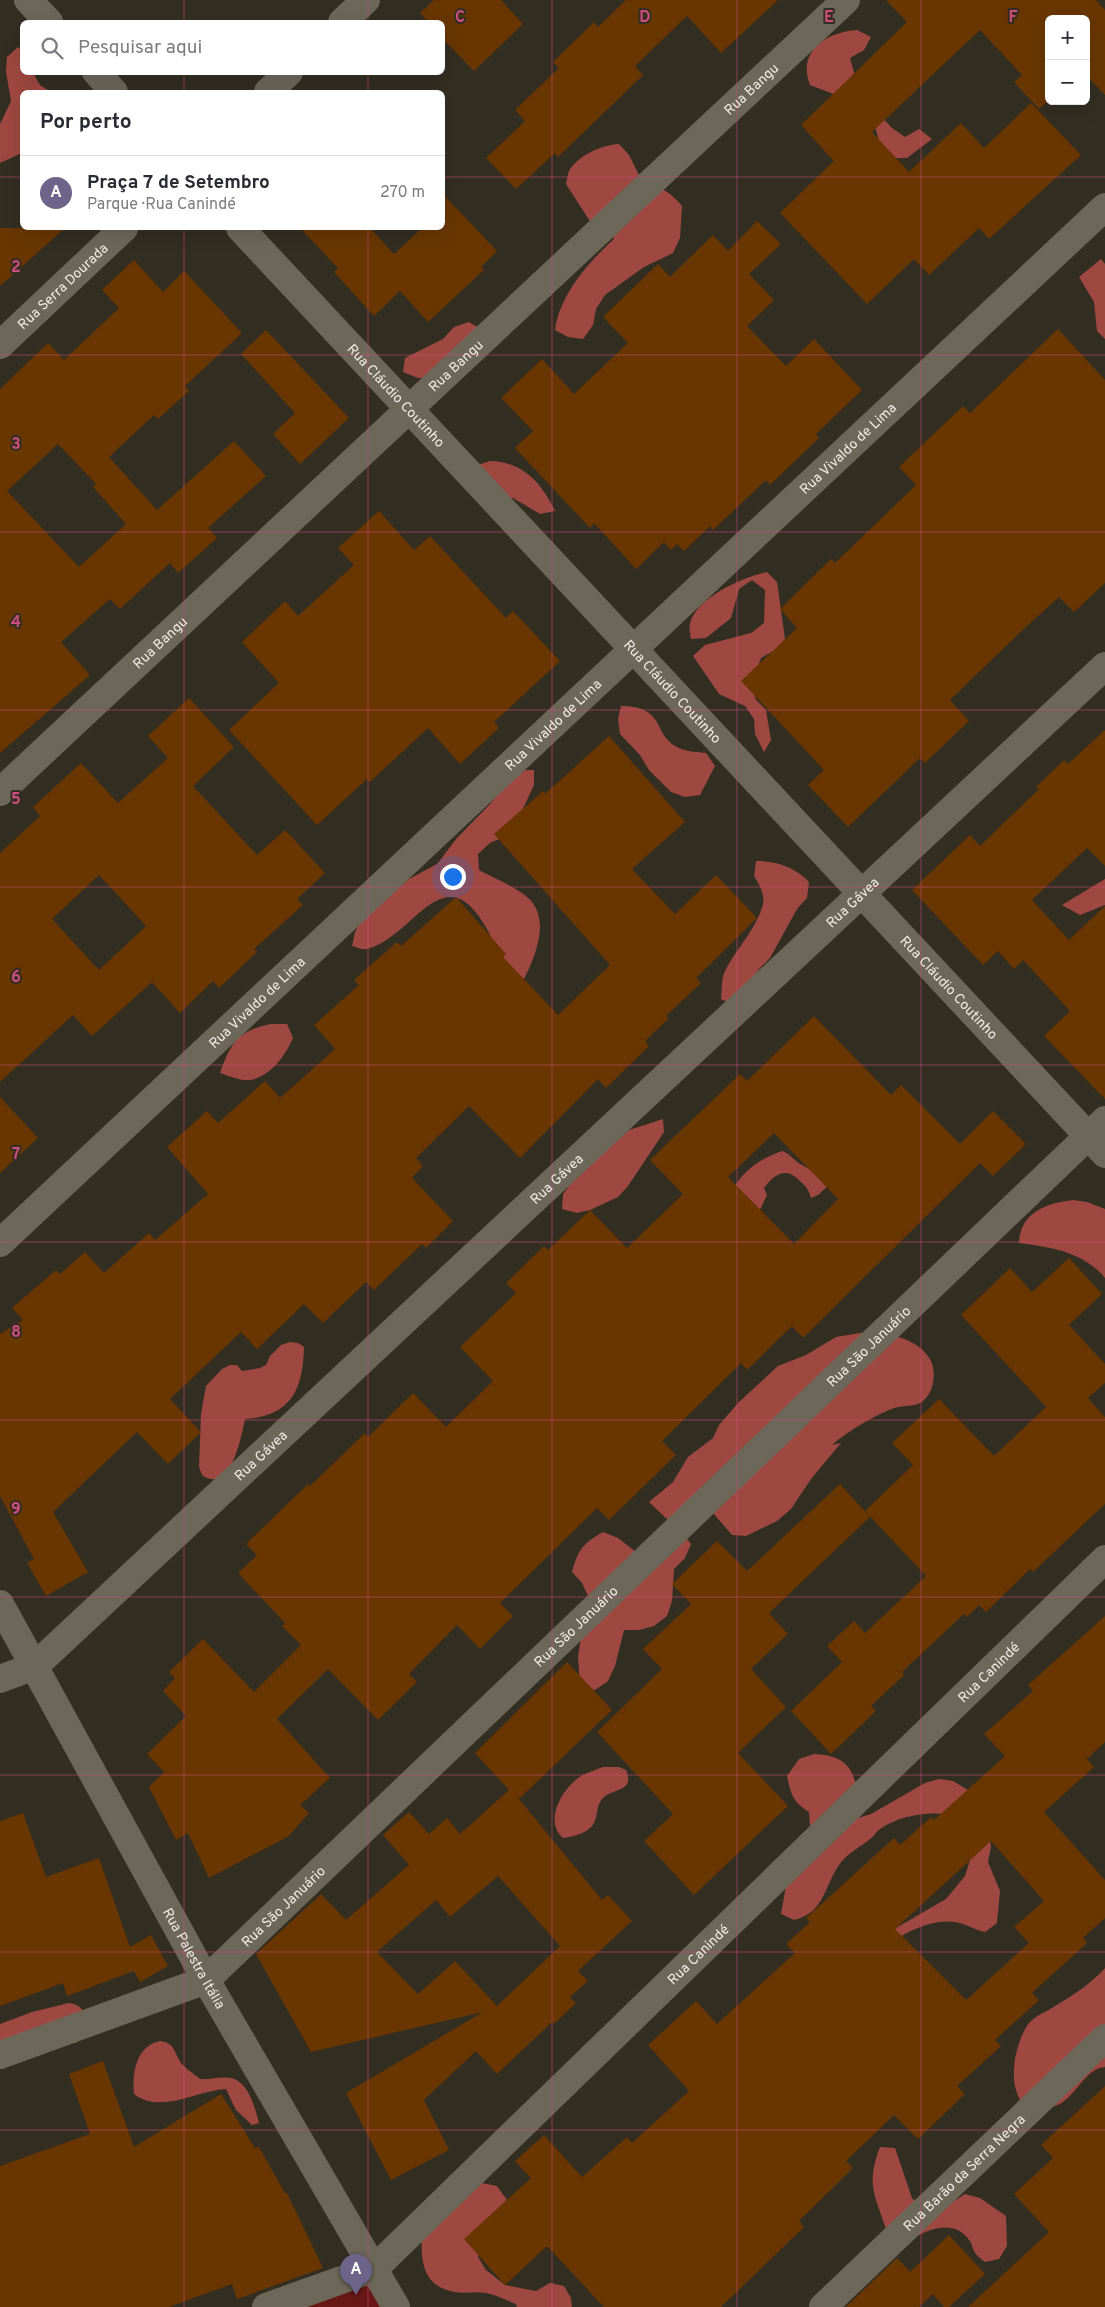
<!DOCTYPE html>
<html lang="pt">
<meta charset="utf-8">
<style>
body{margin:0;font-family:Overpass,sans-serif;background:#f2f2f3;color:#2b2b33}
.controls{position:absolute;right:15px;top:15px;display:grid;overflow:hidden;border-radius:8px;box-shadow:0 5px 20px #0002}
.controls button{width:45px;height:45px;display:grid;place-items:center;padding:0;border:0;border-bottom:1px solid #e1e1e2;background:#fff;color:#2b2b33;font:25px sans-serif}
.you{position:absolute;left:452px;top:876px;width:18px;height:18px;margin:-12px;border:4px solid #fff;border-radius:50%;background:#1a73e8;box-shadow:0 0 0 8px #1a73e833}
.badge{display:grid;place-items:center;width:32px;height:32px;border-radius:50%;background:#6d648a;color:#fff;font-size:16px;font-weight:700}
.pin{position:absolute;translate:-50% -41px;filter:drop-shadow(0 1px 2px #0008)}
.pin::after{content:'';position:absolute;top:26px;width:18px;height:15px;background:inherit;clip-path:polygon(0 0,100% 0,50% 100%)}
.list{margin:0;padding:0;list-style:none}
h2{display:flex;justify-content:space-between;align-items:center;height:65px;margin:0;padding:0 20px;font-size:21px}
h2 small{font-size:16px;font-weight:400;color:#7c7c81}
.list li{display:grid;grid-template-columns:32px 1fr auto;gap:15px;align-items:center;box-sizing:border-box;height:75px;padding:0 20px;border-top:1px solid #e1e1e2}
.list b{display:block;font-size:19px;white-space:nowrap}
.list p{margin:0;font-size:16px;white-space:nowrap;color:#7c7c81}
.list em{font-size:16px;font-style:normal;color:#7c7c81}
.icon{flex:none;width:28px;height:28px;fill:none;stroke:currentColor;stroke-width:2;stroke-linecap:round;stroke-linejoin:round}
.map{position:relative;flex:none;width:1105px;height:2307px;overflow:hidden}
.search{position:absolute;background:#fff;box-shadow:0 5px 20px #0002;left:20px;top:20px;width:425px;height:55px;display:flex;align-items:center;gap:12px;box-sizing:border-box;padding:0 18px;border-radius:8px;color:#7c7c81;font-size:19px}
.panel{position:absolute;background:#fff;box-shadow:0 5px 20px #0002;left:20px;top:90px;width:425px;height:140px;border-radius:8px}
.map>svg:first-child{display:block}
</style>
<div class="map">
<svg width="1105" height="2307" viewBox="0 0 1105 2307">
<rect width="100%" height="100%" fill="#332e22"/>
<!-- green -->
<polygon fill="#681715" points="369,2282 383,2307 302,2307"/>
<!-- forest -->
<g fill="#9f4841">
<path d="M 857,30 L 871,37 L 864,50 L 850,58 L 860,94 L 892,128 L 905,137 L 919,129 L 932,139 L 907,158 L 891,158 L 880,149 C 876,104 845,99 810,85 C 797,51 826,32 857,30 Z"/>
<polygon points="18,47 22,51 22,72 33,73 40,85 51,92 22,92 22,153 0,163 0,124 11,101 6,72 7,57"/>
<path d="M 619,144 L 629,155 L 643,183 C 661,186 670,192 682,206 L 680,238 L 673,253 L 644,267 L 605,295 L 596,309 L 593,325 L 583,339 L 568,337 L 555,330 C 560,294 588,263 614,239 L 608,226 L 593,226 L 566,184 C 567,180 568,172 570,169 C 581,154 602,145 619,144 Z"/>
<polygon points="1101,259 1105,264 1105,339 1097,331 1094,302 1079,277"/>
<polygon points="469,322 481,329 432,378 418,378 403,372 405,358 443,339 454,327"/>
<path d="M 490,461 C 523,462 541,482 555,511 L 540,514 L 513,498 L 498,497 L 475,466 Z"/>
<path d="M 767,572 L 777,582 L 785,639 L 775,650 L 761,658 L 751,685 L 756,700 L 766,710 L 771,740 L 764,752 L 755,734 L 754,719 L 745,706 L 719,694 L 693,656 L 705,645 L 751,633 L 764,623 L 765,590 L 752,580 L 739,589 L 731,618 L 706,638 L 691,639 C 690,634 689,627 690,623 C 697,597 743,577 767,572 Z"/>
<path d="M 621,706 C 667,706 652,736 679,748 C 687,752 698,752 706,753 L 715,766 L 700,795 L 685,797 L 671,792 L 649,770 L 640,755 L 620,734 L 618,719 Z"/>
<path d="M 524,770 L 534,770 L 534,785 L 521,813 L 504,837 L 490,843 L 478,854 L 479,870 C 493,878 522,889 532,902 C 553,928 527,975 513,999 C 505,977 499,952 488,931 C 444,850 414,938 367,949 C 362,950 356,947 352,946 L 355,932 L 362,919 L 409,879 L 437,864 L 457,838 L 490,804 L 512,776 Z"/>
<path d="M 756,861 C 777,861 795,867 809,882 L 807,898 L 797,909 L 770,958 L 759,969 L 735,1006 L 721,999 C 722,990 721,977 726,969 C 737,948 757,928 763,904 C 765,894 759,884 754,876 Z"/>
<polygon points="1105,879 1105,905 1080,915 1062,905"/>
<path d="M 271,1024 L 287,1024 L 293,1038 C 286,1055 270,1077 250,1080 C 240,1081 229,1076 220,1073 C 231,1042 238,1031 271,1024 Z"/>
<polygon points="663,1119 664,1132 628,1186 618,1197 590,1210 577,1213 562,1209 563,1194 572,1182 629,1130"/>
<path d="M 782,1151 C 791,1154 794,1161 802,1165 C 812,1171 821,1176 831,1183 L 818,1195 L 811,1198 C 808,1187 805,1186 798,1179 C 784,1166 773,1176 764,1188 L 767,1195 L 756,1218 L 732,1191 C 743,1170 760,1159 782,1151 Z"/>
<path d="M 1073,1200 L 1087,1202 L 1105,1209 L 1105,1278 C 1084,1252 1050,1247 1019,1243 C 1020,1213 1046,1203 1073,1200 Z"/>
<path d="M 866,1332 C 890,1335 915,1336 930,1359 C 936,1369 935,1388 926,1398 C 919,1407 908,1405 898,1407 C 881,1411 845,1433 832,1445 L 841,1443 L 811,1479 L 791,1509 L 777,1521 L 746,1536 L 732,1535 L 713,1513 L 669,1521 L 649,1502 L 673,1482 L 688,1457 L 713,1438 L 719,1425 L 739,1402 L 778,1366 L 806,1355 L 836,1337 Z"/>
<path d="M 290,1342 L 298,1343 L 304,1347 C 303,1390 291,1416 245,1419 C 241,1439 230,1495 202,1475 L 199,1467 L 201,1414 L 206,1386 L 222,1369 L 230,1365 L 237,1365 L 242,1371 L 260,1368 L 266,1365 L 270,1356 L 281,1345 Z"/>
<path d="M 681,1531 L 691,1544 L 685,1558 L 674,1569 L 672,1601 L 667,1616 L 654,1626 L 639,1630 L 624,1630 L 615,1666 L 608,1681 L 595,1690 L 580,1685 L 578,1656 L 588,1596 L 582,1583 L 572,1572 C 578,1550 583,1543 603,1532 L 618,1538 L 641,1556 Z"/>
<path d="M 814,1754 C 857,1755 858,1783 858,1818 L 871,1814 L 925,1783 L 939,1779 L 953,1781 L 968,1790 L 989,1832 L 991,1847 L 988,1862 L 1000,1891 L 997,1923 L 985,1932 C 975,1930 964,1923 955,1922 C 927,1918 897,1937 876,1953 L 896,1928 L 946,1899 L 965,1876 L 970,1860 L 942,1814 C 922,1812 898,1817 880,1829 C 876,1832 873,1837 869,1840 C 860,1847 850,1852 842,1861 C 824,1883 826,1913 794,1920 L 781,1914 L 786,1886 L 810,1826 L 809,1812 C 792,1801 791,1794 787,1776 L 799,1759 Z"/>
<path d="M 603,1767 L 619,1767 L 626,1770 C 635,1792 614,1788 603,1798 C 596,1805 598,1815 594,1823 C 589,1833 572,1837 563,1838 C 543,1821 563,1787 581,1776 C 588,1772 596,1770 603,1767 Z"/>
<path d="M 1105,1968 L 1105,2067 C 1081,2069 1073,2108 1047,2107 C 1038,2106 1028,2102 1020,2100 C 1013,2086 1013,2075 1015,2059 C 1017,2048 1022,2032 1029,2023 C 1037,2014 1047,2012 1055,2006 C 1072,1996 1092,1983 1105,1968 Z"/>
<path d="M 69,2003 C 91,2006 89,2029 76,2043 L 0,2044 L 0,2024 L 32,2012 Z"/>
<path d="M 160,2041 C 175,2043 174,2052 181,2063 C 186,2069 194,2074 200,2079 C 210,2080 221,2076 231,2078 C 249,2082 255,2108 259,2123 L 252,2125 L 236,2110 L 226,2089 C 197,2090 161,2115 134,2094 C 132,2073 136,2046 160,2041 Z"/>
<path d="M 880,2147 L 895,2148 L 912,2198 L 922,2209 L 953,2202 L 965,2194 L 980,2198 L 1006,2216 L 1007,2246 L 999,2259 L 985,2262 C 981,2259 976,2255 974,2251 C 972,2247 972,2243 969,2240 C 956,2221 933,2227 916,2237 L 887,2232 C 876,2197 865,2185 880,2147 Z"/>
<path d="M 482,2183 L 497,2186 L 507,2200 L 481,2241 L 478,2257 L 486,2270 L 505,2285 L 520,2288 L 536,2291 L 550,2283 L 564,2286 L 571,2298 L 572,2307 L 517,2307 L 516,2304 C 506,2300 496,2295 486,2293 C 476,2291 465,2294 455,2292 C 419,2286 421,2256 422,2228 L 468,2189 Z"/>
</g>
<!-- building -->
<g fill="#693602" fill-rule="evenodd">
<polygon points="434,0 501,0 523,24 474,71 442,38 442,22 428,22 420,13"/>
<polygon points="626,0 778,0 721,53 687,16 635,66 643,75 558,157 555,153 516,189 486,158 525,121 515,110 559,68 553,62 594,22 598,27"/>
<polygon points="886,0 1096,0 1105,10 1105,95 1086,75 1086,19 1049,19 1049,100 1039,109 1014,82 1022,75 980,30 872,132 909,172 961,123 984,148 1031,103 1081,155 989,239 979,228 929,275 914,259 867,304 780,213 834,161 801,125 907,22"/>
<polygon points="442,193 497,251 481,267 484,270 428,322 400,291 374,316 334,272 338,268 300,228 370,228 394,254 422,228 442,228"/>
<polygon points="757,221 781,244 749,274 774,300 747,326 786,366 814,339 862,390 816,434 819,438 770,485 766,480 713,530 710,526 684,551 677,544 671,550 664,542 636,569 594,523 590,528 515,448 533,431 501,398 542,359 574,394 628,343 603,317 658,264 670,277 713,235 728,251"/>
<polygon points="0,228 65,228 0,286"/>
<path d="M 134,260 L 163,292 L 184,271 L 242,333 L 185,386 L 189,391 L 158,419 L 154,415 L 109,457 L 157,510 L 234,441 L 266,476 L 208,528 L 217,538 L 178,573 L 170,563 L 120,609 L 110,599 L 61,642 L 90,675 L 0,753 L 0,389 L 48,343 L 64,360 L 119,308 L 102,290 ZM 58,444 L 96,484 L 93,487 L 126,524 L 79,567 L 7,491 Z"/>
<polygon points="1058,329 1105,380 1105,583 1074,612 1059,597 1028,625 950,700 969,721 925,763 920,758 848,827 808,785 824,770 741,681 797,628 780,609 831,559 835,563 916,485 899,467 963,406 970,413"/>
<polygon points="266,330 349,418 300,464 273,434 295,413 241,354"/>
<polygon points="379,511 414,550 430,536 506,618 513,611 560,661 494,722 499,728 460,764 428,728 370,782 367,779 317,825 229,730 279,683 242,642 285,601 298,616 354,565 338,548"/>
<path d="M 189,698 L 234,747 L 193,786 L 257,855 L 285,830 L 325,873 L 297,899 L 303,905 L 254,949 L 257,952 L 219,988 L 213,981 L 180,1013 L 152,982 L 92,1036 L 73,1015 L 0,1082 L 0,853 L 40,816 L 33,807 L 81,763 L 118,803 L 168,758 L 148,736 ZM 99,875 L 146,926 L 99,970 L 52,919 Z"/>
<polygon points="1105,730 1105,866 1087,848 1032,900 1069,940 1105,906 1105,1099 1044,1036 1070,1011 1023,960 1014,969 998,951 983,965 912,890 970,835 980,846 1039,789 1036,787 1064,760 1068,764"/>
<polygon points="609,736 685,822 632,869 675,914 716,875 757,918 696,978 701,983 666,1016 669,1018 645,1041 649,1046 606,1088 598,1079 520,1158 469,1106 416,1158 423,1166 412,1178 453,1221 426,1248 422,1244 374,1290 366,1282 323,1323 304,1304 257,1349 241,1332 170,1399 201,1432 168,1464 137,1432 53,1512 88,1572 46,1596 27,1563 34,1559 0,1496 0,1334 23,1320 12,1308 56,1270 60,1274 85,1252 104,1273 149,1233 155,1240 208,1194 167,1147 207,1111 218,1123 265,1081 280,1098 335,1049 314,1025 359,985 354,980 397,942 401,946 456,897 506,954 503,957 558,1015 610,965 494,834 543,791 545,794"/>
<path d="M 814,1016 L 891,1095 L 901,1085 L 960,1144 L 993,1111 L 1026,1144 L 993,1176 L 980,1163 L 803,1338 L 792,1326 L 747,1370 L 741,1363 L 662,1441 L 676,1455 L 609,1520 L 597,1508 L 500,1603 L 513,1616 L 480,1649 L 457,1625 L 409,1674 L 417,1682 L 378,1720 L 328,1669 L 277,1719 L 330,1778 L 300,1805 L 309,1813 L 289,1836 L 209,1878 L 188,1833 L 176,1840 L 149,1787 L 164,1772 L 147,1754 L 186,1716 L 163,1691 L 175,1678 L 169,1672 L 203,1639 L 254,1692 L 301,1645 L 282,1626 L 285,1623 L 238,1573 L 257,1555 L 246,1544 L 308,1484 L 310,1486 L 365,1433 L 368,1437 L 413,1393 L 446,1427 L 493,1381 L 460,1347 L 516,1293 L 506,1283 L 544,1246 L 548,1250 L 590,1210 L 627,1248 L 683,1194 L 650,1160 L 740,1074 L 747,1081 ZM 774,1133 L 838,1199 L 794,1244 L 728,1177 Z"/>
<polygon points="0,1097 38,1138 0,1173"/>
<polygon points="1069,1258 1102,1294 1069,1325 1105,1364 1105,1383 1088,1398 1105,1417 1105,1504 1033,1572 1030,1569 986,1612 979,1605 967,1617 964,1614 902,1672 904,1675 871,1706 876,1711 831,1754 791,1711 842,1662 827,1646 854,1621 865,1633 926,1576 865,1511 913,1465 892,1443 939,1399 994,1456 1046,1407 961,1315 1010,1268 1032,1292"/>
<polygon points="840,1484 870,1517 769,1613 788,1634 751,1669 786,1707 738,1753 788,1806 694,1895 644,1841 673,1814 597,1732 662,1669 643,1649 691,1604 672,1584 717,1541 747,1571"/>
<path d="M 1105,1616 L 1105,1742 L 1087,1759 L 1094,1767 L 1044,1812 L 1105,1880 L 1105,1918 L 1083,1938 L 1087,1943 L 1032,1993 L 1039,2000 L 995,2040 L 1001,2046 L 957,2086 L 965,2094 L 918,2139 L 894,2115 L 846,2161 L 853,2168 L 799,2221 L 804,2227 L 721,2307 L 604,2307 L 547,2246 L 505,2285 L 464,2239 L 531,2178 L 515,2161 L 544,2135 L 582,2177 L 627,2137 L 632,2143 L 689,2091 L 648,2045 L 696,2001 L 717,2024 L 795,1953 L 786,1944 L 810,1922 L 806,1918 L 894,1838 L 900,1845 L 931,1817 L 934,1820 L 1005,1756 L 984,1734 L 1033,1691 L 1028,1685 ZM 991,1841 L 1044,1901 L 1014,1927 L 1029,1943 L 966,2000 L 895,1929 Z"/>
<path d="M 567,1662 L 612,1710 L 519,1799 L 602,1900 L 608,1895 L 632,1921 L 578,1971 L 588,1981 L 570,1997 L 576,2003 L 554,2024 L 552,2022 L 497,2074 L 476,2051 L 424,2100 L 449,2150 L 391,2180 L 346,2093 L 483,2012 L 311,2052 L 256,1954 L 321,1894 L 346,1920 L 409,1865 L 383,1835 L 409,1812 L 429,1834 L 447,1818 L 460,1834 L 509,1790 L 475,1753 ZM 498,1876 L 560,1946 L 497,2006 L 455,1961 L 418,1994 L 377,1952 L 436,1900 L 450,1917 Z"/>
<polygon points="23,1813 46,1877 99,1858 130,1947 151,1935 168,1966 140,1982 134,1971 67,1996 63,1983 0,2006 0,1821"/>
<polygon points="103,2061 134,2147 221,2094 255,2148 259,2147 285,2193 287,2193 323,2268 237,2299 232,2284 169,2307 0,2307 0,2166 90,2134 69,2074"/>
<polygon points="1105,2086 1105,2307 968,2307 1049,2232 1014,2194 1053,2158 1041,2145"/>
<polygon points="949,2235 985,2274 949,2307 944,2307 933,2294 919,2307 846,2307 897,2258 910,2272"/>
</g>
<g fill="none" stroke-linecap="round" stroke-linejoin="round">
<!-- minor -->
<g stroke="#6d6759" stroke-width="28">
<polyline points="28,0 49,22"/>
<polyline points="342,22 366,0"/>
<polyline points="96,72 114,92"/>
<polyline points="268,92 289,72"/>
<path id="s1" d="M 240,228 L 1105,1154"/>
<path id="s2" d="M 0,345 L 124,228"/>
<path id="s3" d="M 0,792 L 846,0"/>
<path id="s4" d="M 0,1243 L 1105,207"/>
<path id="s5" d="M 0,1604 L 206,1980 L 396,2307"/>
<path id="s6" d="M 0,1679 L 35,1666 L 1105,666"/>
<path id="s7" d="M 0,2055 L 206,1980 L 1105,1120"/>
<path id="s8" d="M 266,2307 L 375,2268 L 1105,1559"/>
<path id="s9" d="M 823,2307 L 1105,2038"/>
</g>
</g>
<!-- grid -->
<path fill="none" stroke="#cd4d7d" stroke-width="1" stroke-opacity="0.55" d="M 184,0 L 184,22M 368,0 L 368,22M 552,0 L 552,2307M 737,0 L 737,2307M 921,0 L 921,2307M 184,72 L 184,92M 368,72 L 368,92M 0,177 L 22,177M 442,177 L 1105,177M 184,228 L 184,2307M 368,228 L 368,2307M 0,355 L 1105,355M 0,532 L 1105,532M 0,710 L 1105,710M 0,887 L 1105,887M 0,1065 L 1105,1065M 0,1242 L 1105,1242M 0,1420 L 1105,1420M 0,1597 L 1105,1597M 0,1775 L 1105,1775M 0,1952 L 1105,1952M 0,2130 L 1105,2130"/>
<g text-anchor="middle" stroke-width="4" stroke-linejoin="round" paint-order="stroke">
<!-- street labels -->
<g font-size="14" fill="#eeebe3" stroke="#332e22">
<text dy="5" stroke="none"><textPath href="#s3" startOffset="1029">Rua Bangu</textPath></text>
<text dy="5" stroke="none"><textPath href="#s2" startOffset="86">Rua Serra Dourada</textPath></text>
<text dy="5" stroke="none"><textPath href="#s3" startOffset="624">Rua Bangu</textPath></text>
<text dy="5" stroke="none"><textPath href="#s1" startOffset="229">Rua Cláudio Coutinho</textPath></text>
<text dy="5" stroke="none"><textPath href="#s4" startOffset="1162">Rua Vivaldo de Lima</textPath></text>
<text dy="5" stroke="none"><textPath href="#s3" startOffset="219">Rua Bangu</textPath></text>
<text dy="5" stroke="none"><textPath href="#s1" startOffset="634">Rua Cláudio Coutinho</textPath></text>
<text dy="5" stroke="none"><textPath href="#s4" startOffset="758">Rua Vivaldo de Lima</textPath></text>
<text dy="5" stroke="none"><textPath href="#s6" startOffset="1156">Rua Gávea</textPath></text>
<text dy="5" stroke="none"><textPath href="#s1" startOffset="1039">Rua Cláudio Coutinho</textPath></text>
<text dy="5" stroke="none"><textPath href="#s4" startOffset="352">Rua Vivaldo de Lima</textPath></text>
<text dy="5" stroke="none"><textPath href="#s6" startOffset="751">Rua Gávea</textPath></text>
<text dy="5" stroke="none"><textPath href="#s7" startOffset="1136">Rua São Januário</textPath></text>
<text dy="5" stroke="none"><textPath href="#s6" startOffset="346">Rua Gávea</textPath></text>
<text dy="5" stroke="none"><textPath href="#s7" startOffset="731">Rua São Januário</textPath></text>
<text dy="5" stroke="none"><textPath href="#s8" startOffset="971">Rua Canindé</textPath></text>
<text dy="5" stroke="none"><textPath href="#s7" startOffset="326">Rua São Januário</textPath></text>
<text dy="5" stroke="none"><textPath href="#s8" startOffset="566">Rua Canindé</textPath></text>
<text dy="5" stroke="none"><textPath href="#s5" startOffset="404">Rua Palestra Itália</textPath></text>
<text dy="5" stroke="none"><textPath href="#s9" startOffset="195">Rua Barão da Serra Negra</textPath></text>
</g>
</g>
<g font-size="16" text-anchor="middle" font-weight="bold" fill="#cd4d7d" stroke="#332e22" stroke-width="4" stroke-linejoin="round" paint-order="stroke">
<text x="460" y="22">C</text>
<text x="645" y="22">D</text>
<text x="829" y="22">E</text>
<text x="1013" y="22">F</text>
<text x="16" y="272">2</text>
<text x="16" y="449">3</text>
<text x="16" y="627">4</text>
<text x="16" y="804">5</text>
<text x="16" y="982">6</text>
<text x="16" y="1159">7</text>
<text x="16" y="1337">8</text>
<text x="16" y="1514">9</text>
</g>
</svg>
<div class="controls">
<button>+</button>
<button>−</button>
</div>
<div class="you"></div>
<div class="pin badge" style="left:356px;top:2295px">A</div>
<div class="search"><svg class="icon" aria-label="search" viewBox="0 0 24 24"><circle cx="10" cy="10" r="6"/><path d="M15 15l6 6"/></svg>Pesquisar aqui</div>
<section class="panel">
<h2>Por perto<small></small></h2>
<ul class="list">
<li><span class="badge">A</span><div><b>Praça 7 de Setembro</b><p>Parque · Rua Canindé</p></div><em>270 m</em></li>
</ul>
</section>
</div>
